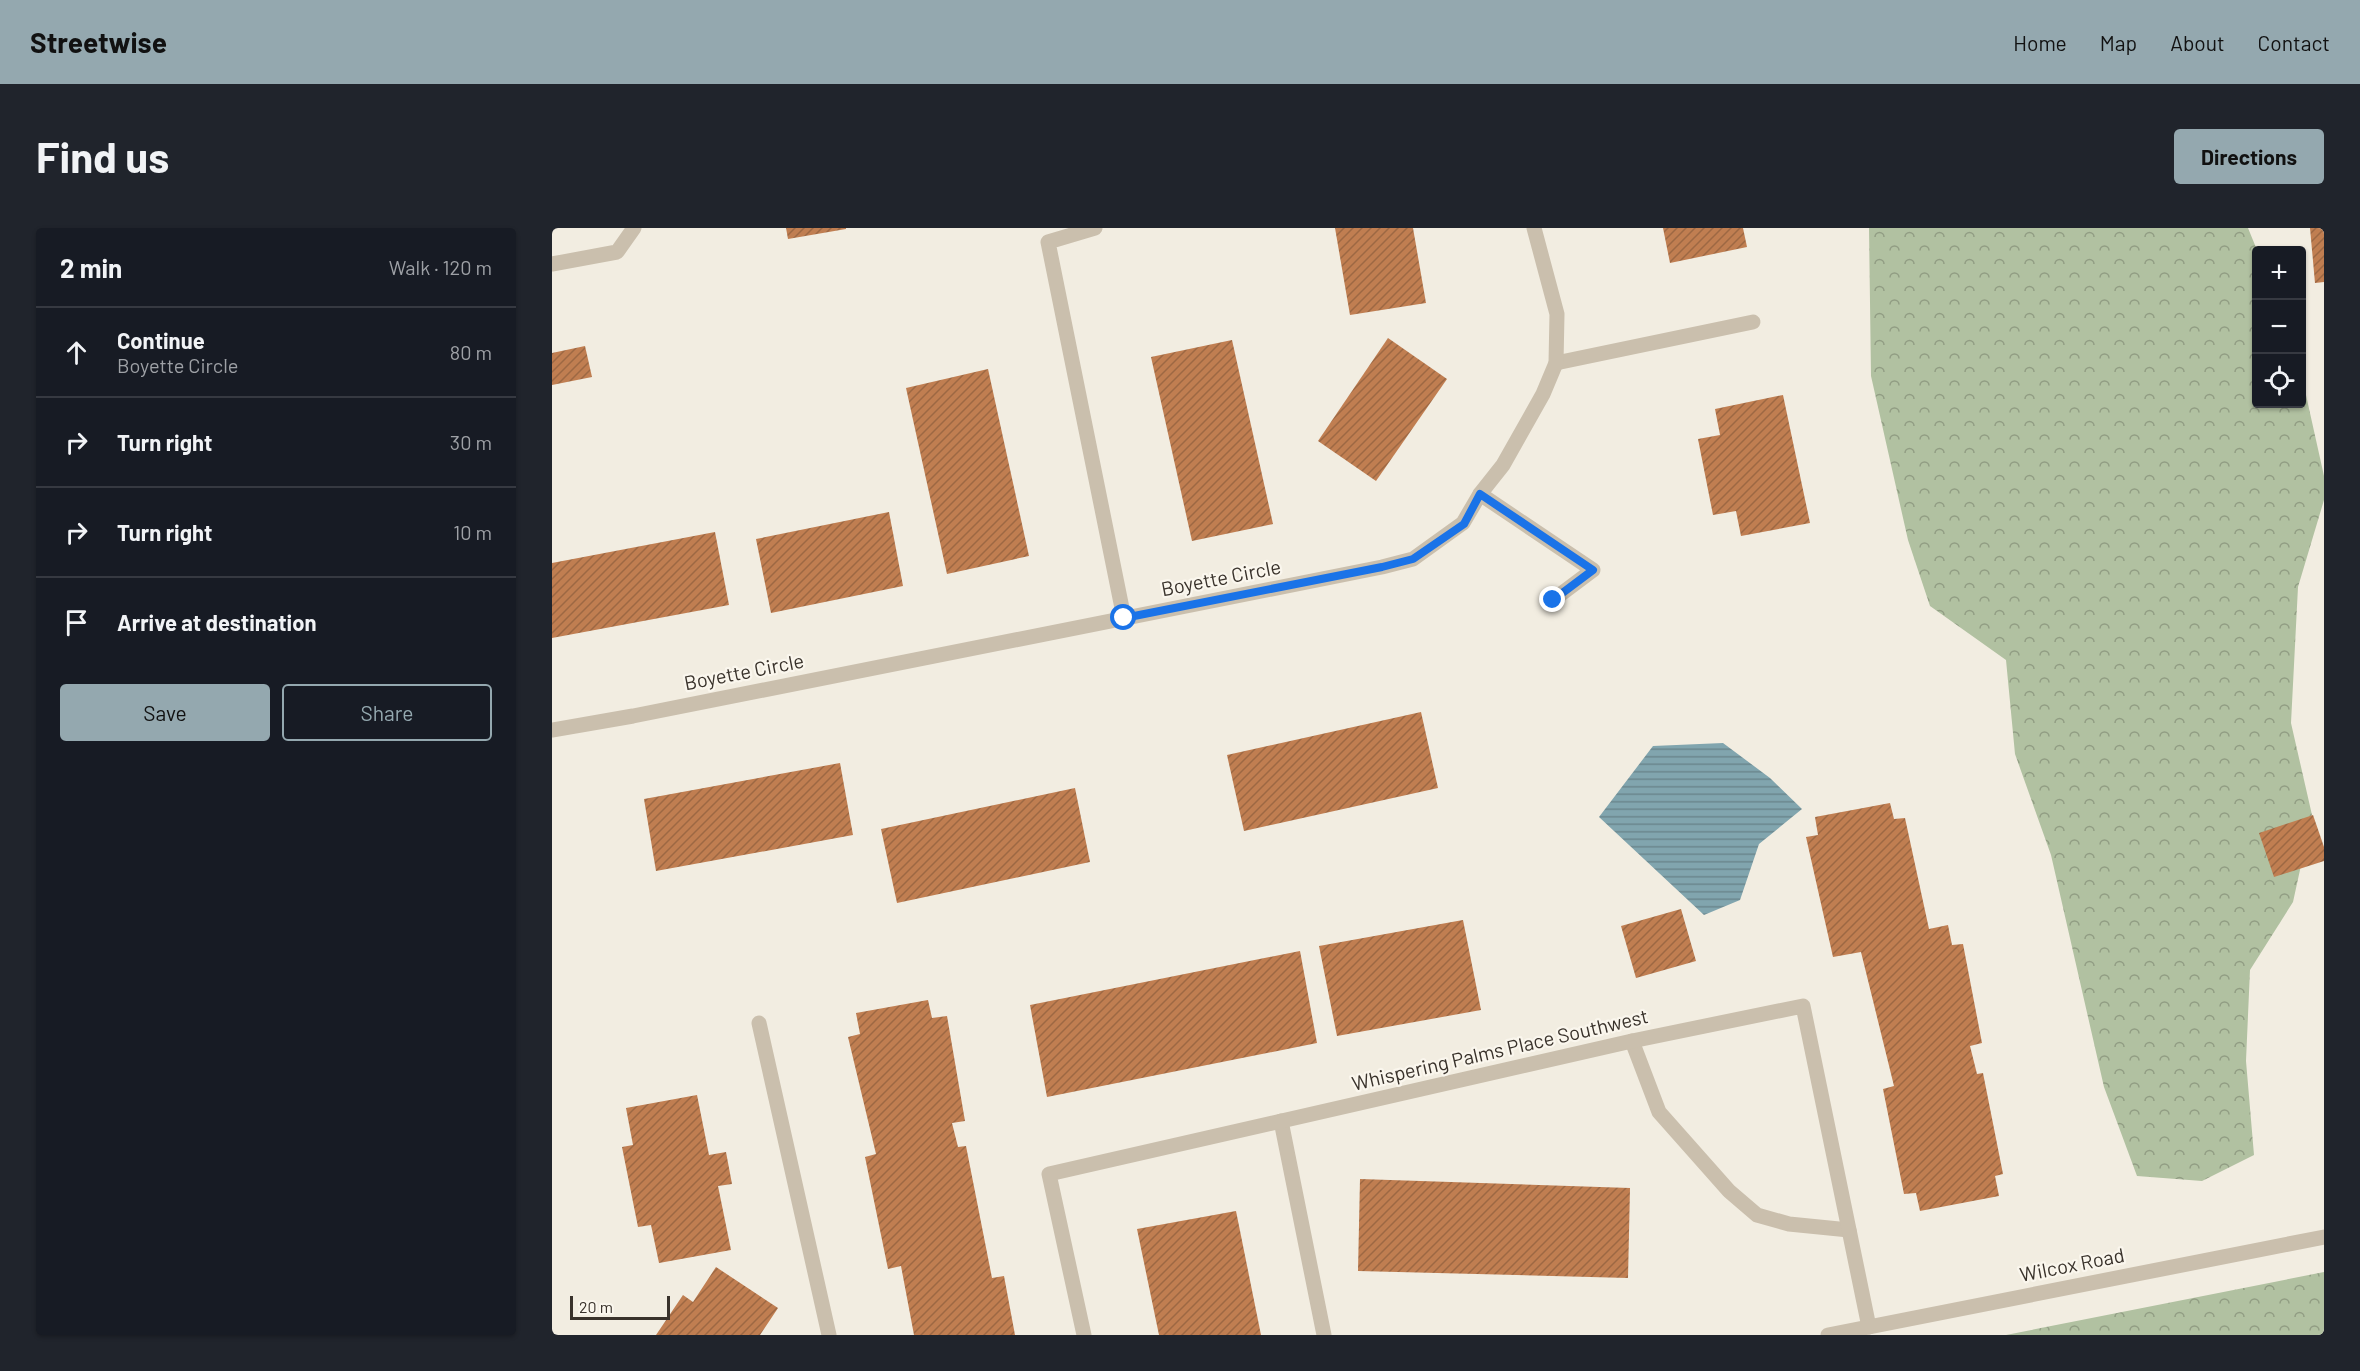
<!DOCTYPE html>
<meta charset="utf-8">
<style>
body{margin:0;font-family:Barlow,sans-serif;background:#20242c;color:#f1f3f6}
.controls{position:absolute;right:18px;top:18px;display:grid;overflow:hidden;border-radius:6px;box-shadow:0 2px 4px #0004}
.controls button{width:54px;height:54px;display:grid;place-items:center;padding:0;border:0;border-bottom:2px solid #363941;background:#171b24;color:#f1f3f6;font:30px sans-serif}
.scale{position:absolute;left:18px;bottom:15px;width:100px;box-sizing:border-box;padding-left:6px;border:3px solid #39322b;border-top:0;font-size:16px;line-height:21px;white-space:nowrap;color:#39322b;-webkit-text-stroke:4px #faf6ed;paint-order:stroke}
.stop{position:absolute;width:18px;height:18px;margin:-14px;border:4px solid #1a73e8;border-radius:50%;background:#fff}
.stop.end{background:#1a73e8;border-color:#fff;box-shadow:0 2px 6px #0008}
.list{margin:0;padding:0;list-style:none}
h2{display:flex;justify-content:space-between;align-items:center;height:78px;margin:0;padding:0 24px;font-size:26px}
h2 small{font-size:20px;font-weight:400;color:#9ea1a6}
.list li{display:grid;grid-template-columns:39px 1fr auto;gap:18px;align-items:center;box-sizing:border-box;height:90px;padding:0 24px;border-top:2px solid #363941}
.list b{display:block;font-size:22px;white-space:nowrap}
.list p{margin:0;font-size:20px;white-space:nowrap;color:#9ea1a6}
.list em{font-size:20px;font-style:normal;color:#9ea1a6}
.actions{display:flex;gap:12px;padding:18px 24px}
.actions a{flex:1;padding:14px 0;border:2px solid #94a8af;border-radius:6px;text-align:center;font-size:21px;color:#94a8af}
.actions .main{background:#94a8af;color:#111}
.icon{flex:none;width:33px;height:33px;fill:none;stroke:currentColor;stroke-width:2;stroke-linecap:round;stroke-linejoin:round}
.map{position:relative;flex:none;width:1772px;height:1107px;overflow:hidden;border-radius:6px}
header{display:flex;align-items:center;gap:36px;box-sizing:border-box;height:84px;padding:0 30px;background:#94a8af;color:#111}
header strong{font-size:28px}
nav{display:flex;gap:33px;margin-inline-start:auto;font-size:21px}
.intro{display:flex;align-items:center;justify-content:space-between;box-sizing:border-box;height:144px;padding:0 36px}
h1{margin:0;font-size:42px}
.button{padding:15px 27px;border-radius:6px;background:#94a8af;color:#111;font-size:21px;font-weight:700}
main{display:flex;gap:36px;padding:0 36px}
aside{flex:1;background:#171b24;border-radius:6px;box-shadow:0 2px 4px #0004}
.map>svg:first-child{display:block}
</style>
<header>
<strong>Streetwise</strong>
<nav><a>Home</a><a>Map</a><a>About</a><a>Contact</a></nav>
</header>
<div class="intro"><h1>Find us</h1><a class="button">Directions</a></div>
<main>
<aside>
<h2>2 min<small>Walk · 120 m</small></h2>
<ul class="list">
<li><svg class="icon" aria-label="ahead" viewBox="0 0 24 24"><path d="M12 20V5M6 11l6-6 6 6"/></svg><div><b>Continue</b><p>Boyette Circle</p></div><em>80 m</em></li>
<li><svg class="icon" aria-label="right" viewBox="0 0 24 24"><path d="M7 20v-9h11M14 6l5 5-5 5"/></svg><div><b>Turn right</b></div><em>30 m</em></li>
<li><svg class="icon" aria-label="right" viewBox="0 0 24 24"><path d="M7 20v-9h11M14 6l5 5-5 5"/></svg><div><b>Turn right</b></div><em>10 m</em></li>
<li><svg class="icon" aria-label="arrive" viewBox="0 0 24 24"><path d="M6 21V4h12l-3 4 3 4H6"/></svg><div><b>Arrive at destination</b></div></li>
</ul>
<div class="actions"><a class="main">Save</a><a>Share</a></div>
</aside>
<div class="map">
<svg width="1772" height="1107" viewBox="0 0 1772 1107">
<defs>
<pattern id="forest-crowns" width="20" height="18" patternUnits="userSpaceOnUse" patternTransform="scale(1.5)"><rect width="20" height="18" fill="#b1c1a1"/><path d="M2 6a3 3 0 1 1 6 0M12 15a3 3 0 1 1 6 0" fill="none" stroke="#919d83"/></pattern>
<pattern id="water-rules" width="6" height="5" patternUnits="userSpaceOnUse" patternTransform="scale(1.5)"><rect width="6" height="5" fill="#81a5ae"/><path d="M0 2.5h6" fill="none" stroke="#6b878e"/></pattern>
<pattern id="building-hatch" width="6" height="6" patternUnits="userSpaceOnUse" patternTransform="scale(1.5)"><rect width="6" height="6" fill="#c07e51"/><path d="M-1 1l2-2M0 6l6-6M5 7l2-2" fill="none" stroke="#9d6843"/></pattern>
</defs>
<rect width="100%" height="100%" fill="#f2ede1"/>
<!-- forest -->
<g fill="url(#forest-crowns)">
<polygon points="1317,0 1696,0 1705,22 1704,176 1750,176 1750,149 1772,248 1772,272 1746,359 1739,495 1760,587 1741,674 1698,742 1694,833 1702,927 1650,953 1585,948 1552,859 1499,627 1463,526 1454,432 1378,378 1356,312 1319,148"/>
<polygon points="1772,1044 1772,1107 1454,1107"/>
</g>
<!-- water -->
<polygon fill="url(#water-rules)" points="1171,515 1218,550 1250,581 1207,616 1188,672 1152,687 1047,589 1101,518"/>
<!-- building -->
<g fill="url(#building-hatch)">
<polygon points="234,0 294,0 294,1 236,11"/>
<polygon points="783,0 861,0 874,75 798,87"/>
<polygon points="1111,0 1191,0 1195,19 1118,35"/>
<polygon points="1758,0 1772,0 1772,54 1763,55"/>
<polygon points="836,110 895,151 824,253 766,213"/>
<polygon points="680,112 721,296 640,313 599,129"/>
<polygon points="33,118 40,149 0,157 0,125"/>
<polygon points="436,141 477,328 395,346 354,160"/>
<polygon points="1231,167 1258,295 1189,308 1184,283 1161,287 1146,211 1168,207 1163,181"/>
<polygon points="337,284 351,358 219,385 204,311"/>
<polygon points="163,304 177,377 0,410 0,335"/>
<polygon points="869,484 886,560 692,603 675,527"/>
<polygon points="288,535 301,607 104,643 92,571"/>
<polygon points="523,560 538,634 345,675 329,601"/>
<polygon points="1338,575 1342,591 1353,590 1377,701 1396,697 1400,717 1411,716 1430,815 1418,818 1425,846 1431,845 1451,946 1443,948 1447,968 1368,983 1364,965 1352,966 1331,861 1342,858 1309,724 1281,729 1254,609 1266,607 1263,589"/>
<polygon points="1761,587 1772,619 1772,633 1722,649 1707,605"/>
<polygon points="1129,681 1144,733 1084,750 1069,698"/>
<polygon points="911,692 929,782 785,808 767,718"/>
<polygon points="748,723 765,815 495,869 478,777"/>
<polygon points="376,772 380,790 395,788 413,893 400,895 406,919 414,918 440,1050 452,1048 463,1107 362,1107 349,1038 336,1041 313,929 324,926 296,809 308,806 304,785"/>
<polygon points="145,867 157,927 174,924 180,956 166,958 179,1022 107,1035 99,997 86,999 70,919 81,917 74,880"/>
<polygon points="808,951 1078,960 1076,1050 806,1043"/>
<polygon points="684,983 709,1107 607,1107 585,1001"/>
<polygon points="164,1039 226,1080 208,1107 104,1107 131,1067 141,1074"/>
</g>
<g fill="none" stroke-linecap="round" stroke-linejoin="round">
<!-- minor -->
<g stroke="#cabfad" stroke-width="15">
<polyline points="543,0 496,14 572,390"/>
<polyline points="0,36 65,24 82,0"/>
<polyline points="1004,135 1201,94"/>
<polyline points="928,266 1041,342 1001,372"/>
<polyline points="0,502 81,488 830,339 861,331 911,295 928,266 951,237 991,166 1004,135 1005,86 982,0"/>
<polyline points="207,795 277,1107"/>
<polyline points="1080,813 1107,884 1177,963 1205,987 1237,996 1297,1002"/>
<polyline points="729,893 772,1107"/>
<polyline points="532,1107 497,946 1080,813 1251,778 1317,1099"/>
<polyline points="1276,1107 1772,1009"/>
</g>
</g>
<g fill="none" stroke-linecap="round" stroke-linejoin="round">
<!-- route -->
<polyline stroke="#1a73e8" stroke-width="8" points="572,390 830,339 861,331 912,296 928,266 1041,342 1001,372"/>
</g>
<g text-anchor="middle" stroke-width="4.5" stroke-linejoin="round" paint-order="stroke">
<!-- street labels -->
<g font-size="20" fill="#39322b" stroke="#faf6ed">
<text transform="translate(669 350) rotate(-11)" y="7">Boyette Circle</text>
<text transform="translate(192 444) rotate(-11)" y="7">Boyette Circle</text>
<text transform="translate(948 822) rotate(-13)" y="7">Whispering Palms Place Southwest</text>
<text transform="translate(1520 1037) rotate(-11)" y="7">Wilcox Road</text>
</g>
</g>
</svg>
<div class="controls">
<button>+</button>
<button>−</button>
<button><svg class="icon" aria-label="locate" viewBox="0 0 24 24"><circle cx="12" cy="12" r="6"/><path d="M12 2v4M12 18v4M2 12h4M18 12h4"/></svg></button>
</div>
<div class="scale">20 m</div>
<div class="stop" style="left:572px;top:390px"></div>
<div class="stop end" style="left:1001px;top:372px"></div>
</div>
</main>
